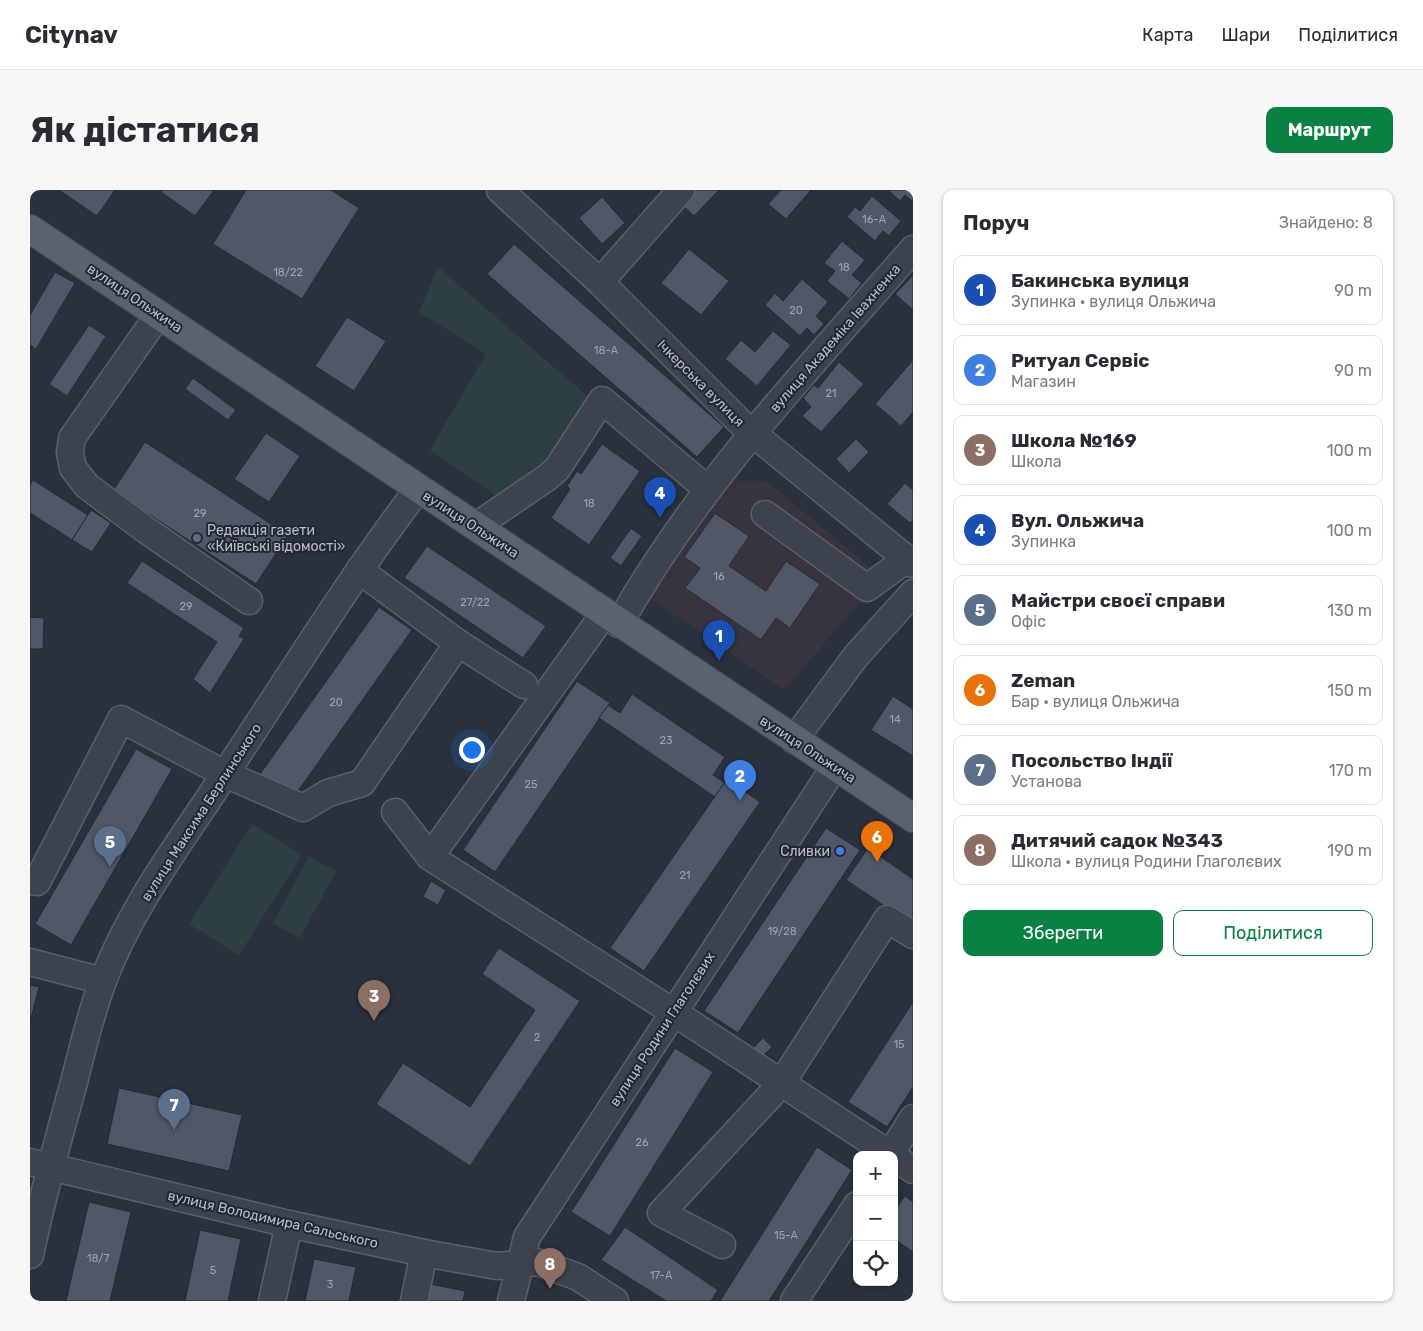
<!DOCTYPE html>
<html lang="uk">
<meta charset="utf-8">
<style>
body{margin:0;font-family:Rubik,sans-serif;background:#f7f7f7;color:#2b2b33}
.controls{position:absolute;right:15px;bottom:15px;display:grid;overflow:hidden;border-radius:10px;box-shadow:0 1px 4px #0004}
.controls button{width:45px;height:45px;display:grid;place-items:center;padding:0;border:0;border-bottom:1px solid #e1e1e2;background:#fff;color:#2b2b33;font:25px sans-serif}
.you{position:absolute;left:441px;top:559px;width:18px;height:18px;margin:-12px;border:4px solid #fff;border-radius:50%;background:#1a73e8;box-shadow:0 0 0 8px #1a73e833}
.badge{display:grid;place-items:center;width:32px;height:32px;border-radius:50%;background:#0b8043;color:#fff;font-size:16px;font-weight:700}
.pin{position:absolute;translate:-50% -41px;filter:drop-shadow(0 1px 2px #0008)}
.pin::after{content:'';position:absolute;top:26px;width:18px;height:15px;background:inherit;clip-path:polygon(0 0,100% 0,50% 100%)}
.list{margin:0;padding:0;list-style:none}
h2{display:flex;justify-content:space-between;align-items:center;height:65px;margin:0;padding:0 20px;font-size:21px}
h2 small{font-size:16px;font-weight:400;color:#7c7c81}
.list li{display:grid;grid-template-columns:32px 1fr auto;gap:15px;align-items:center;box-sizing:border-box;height:70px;margin:0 10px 10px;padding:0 10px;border:1px solid #e1e1e2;border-radius:10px}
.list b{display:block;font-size:19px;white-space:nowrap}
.list p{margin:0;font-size:16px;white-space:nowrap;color:#7c7c81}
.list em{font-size:16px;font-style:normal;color:#7c7c81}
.actions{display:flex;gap:10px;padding:15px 20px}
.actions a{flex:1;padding:11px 0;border:1px solid #0b8043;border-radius:10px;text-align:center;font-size:18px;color:#0b8043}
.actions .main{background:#0b8043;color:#fff}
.icon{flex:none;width:28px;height:28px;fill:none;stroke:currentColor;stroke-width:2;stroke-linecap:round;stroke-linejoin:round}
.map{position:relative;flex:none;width:883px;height:1111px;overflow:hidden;border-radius:10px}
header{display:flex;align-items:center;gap:30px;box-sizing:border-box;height:70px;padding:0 25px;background:#fff;border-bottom:1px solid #e1e1e2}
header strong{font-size:24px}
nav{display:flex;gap:28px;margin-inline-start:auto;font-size:18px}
.intro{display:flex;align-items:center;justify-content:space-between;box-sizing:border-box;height:120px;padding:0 30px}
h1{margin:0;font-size:35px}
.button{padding:12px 22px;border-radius:10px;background:#0b8043;color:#fff;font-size:18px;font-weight:700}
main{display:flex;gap:30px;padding:0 30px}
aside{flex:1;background:#fff;border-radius:10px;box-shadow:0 1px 4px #0004}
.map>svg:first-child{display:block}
</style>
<header>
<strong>Citynav</strong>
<nav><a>Карта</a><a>Шари</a><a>Поділитися</a></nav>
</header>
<div class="intro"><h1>Як дістатися</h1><a class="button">Маршрут</a></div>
<main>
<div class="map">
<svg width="883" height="1111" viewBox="0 0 883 1111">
<rect width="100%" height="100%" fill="#29303e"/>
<!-- medical -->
<polygon fill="#373440" points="700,291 737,291 839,376 837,398 832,410 754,500 677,446 617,407"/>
<!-- green -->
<g fill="#2e3f43">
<polygon points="408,77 562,210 513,283 471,309 400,260 456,164 389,122"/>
<polygon points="222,634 272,665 209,765 159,734"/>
<polygon points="279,667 306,681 270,748 243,733"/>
</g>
<!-- building -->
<g fill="#505767" stroke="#242936">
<polygon points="29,0 85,0 67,26"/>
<polygon points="132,0 184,0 165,26 131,2"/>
<polygon points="216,0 301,0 329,18 272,109 183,54"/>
<polygon points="661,0 689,0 664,26 649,12"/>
<polygon points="751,0 781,0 756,29 738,14"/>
<polygon points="858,0 883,0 883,12 875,5 870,11"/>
<polygon points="842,6 871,31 859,46 853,41 845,51 817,27 825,17 830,21"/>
<polygon points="572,7 595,33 572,54 549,28"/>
<polygon points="812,51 835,70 822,85 832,93 819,109 797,91 805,81 794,73"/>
<polygon points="484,54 694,237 667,267 457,84"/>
<polygon points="659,59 699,91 671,125 631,93"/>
<polygon points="25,82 45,93 6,159 0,155 0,125"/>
<polygon points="883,85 883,120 865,104"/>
<polygon points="772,89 798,112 786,126 794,134 784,145 777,138 770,146 735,115 745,103 753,111"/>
<polygon points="317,127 356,151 324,201 285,176"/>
<polygon points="59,135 76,146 37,206 19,194"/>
<polygon points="743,141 761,155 727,196 695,169 711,150 725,162"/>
<polygon points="883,170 883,222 871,236 845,214"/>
<polygon points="809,172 834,194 791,242 772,226 781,217 773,208 784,195 788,198"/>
<polygon points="163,188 206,220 198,230 155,199"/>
<polygon points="236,243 270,266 239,312 204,289"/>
<polygon points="826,249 839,262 819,283 806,269"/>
<polygon points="115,252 258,345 226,394 83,301"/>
<polygon points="572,254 610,281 559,355 521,328 540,299 537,296 547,281 551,284"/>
<polygon points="3,290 58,325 42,350 0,323 0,295"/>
<polygon points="633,293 644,299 633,317 622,310"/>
<polygon points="875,293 883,300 883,330 880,333 857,314"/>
<polygon points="61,320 81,333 62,362 42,350"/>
<polygon points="685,323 719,346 699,376 736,401 756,371 790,394 760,438 746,428 731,450 655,398 670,378 654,367"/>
<polygon points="601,338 612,346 591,376 580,368"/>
<polygon points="397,356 516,436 493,468 374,388"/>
<polygon points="112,371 214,438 209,446 214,449 180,503 163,489 187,452 97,393"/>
<polygon points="349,417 382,440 263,608 230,584"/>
<polygon points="0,427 14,428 13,459 0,459"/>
<polygon points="547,491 580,513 465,682 433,660"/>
<polygon points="602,504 695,567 683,585 695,593 685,607 569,528 578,515 590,523"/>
<polygon points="863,506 883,519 883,566 841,540"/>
<polygon points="106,559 142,579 41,755 5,734"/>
<polygon points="697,589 730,612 614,781 580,758"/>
<polygon points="796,638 830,660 708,843 674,821"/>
<polygon points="838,658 883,689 883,735 816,690"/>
<polygon points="401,691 416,700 408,715 393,707"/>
<polygon points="469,758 550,811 440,976 346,914 373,873 440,917 505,820 452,784"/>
<polygon points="0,795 9,797 0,832"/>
<polygon points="883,812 883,897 857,937 818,912"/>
<polygon points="733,848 742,857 729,870 720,861"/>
<polygon points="645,858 683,882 580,1046 541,1022"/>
<polygon points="89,898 212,925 199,981 77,954"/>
<polygon points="787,957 822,980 739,1111 690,1111"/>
<polygon points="875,1006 883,1012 883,1062 864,1049 864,1021"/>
<polygon points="59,1012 101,1022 96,1043 80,1111 36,1111"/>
<polygon points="595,1037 688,1100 681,1111 636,1111 571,1070"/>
<polygon points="170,1040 211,1049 198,1111 155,1111"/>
<polygon points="284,1069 326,1077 319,1111 275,1111"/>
<polygon points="400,1094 435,1101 433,1111 396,1111"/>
</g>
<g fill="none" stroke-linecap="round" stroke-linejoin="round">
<defs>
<g id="minor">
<polyline points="470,0 570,92 715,237 883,374"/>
<polyline points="570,92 651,0"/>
<polyline points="129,124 42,248 40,263 43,278 57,296 116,340 219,411"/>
<polyline points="735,324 837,398 877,369"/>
<polyline points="446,336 518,287 527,279 572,210 677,299"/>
<polyline points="329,380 428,453 494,495"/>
<path d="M 589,434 C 667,295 779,178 883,59"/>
<polyline points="764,550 826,466 883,403"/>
<polyline points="365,622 400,667 651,827 861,965"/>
<polyline points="400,667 574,424"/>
<polyline points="0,691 7,692 91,529 195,584 273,618 298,603 332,593 428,453"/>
<polyline points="0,772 73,791"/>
<polyline points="860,965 883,928"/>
<polyline points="864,967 883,980"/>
<polyline points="0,972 259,1034 394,1063 467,1076 507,1072 548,1087 585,1111"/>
<polyline points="692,1055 631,1023 751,894 857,729 883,745"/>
<path d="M 0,1065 C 12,1008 27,953 43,896 C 52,861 60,825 73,791 C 102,714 153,649 197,581 C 260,486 319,390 388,299"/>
<polyline points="242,1111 259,1034"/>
<polyline points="384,1111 394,1063"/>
<polyline points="481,1111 497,1047 805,576"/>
<polyline points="764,1111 827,1015"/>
</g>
<polyline id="major" points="0,39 883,628"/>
</defs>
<!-- minor casing -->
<use href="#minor" stroke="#5b606c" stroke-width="29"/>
<!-- major casing -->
<use href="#major" stroke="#464b58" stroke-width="30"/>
<!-- minor -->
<use href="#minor" stroke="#3d434f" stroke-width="26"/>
<!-- major -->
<use href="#major" stroke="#5b616e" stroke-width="28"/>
</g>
<!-- markers -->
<circle fill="#5c6f8a" stroke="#222734" stroke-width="2" cx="167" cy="348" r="5"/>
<circle fill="#3f7fe0" stroke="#222734" stroke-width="2" cx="810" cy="661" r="5"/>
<g text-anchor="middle" stroke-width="4" stroke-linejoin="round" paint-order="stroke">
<!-- number labels -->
<g font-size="11" fill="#9fa4b0">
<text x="844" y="33">16-А</text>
<text x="814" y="81">18</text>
<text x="258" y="86">18/22</text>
<text x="766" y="124">20</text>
<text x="576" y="164">18-А</text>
<text x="801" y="207">21</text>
<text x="559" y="317">18</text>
<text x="170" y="327">29</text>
<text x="689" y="390">16</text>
<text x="445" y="416">27/22</text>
<text x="156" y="420">29</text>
<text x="306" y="516">20</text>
<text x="865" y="533">14</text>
<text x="636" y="554">23</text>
<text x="501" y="598">25</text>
<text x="655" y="689">21</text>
<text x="752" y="745">19/28</text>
<text x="507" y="851">2</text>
<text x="869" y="858">15</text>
<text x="612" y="956">26</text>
<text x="756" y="1049">15-А</text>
<text x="68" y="1072">18/7</text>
<text x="183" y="1084">5</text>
<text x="631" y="1089">17-А</text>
<text x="300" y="1098">3</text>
</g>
<!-- street labels -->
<g font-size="14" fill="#b9bec9" stroke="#222734">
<text transform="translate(105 108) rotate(34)" y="5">вулиця Ольжича</text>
<text transform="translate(805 148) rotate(-49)" y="5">вулиця Академіка Івахненка</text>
<text transform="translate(671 193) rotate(45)" y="5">Ічкерська вулиця</text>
<text transform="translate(441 334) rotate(33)" y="5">вулиця Ольжича</text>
<text transform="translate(778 559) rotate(33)" y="5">вулиця Ольжича</text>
<text transform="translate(171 622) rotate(-57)" y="5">вулиця Максима Берлинського</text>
<text transform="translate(632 839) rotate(-57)" y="5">вулиця Родини Глаголєвих</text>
<text transform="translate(243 1029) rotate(13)" y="5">вулиця Володимира Сальського</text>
</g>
<!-- poi labels -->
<g font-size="14" fill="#b9bec9" stroke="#222734" text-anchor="start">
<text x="177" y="345">Редакція газети<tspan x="177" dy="16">«Київські відомості»</tspan></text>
<text x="800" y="666" text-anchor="end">Сливки</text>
</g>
</g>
</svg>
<div class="controls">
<button>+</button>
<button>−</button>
<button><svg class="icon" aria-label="locate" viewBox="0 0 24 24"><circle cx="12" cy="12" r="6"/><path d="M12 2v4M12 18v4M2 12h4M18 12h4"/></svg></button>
</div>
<div class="you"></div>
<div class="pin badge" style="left:689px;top:471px;background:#1a4fb4">1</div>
<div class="pin badge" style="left:710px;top:611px;background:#3f7fe0">2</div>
<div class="pin badge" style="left:344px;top:831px;background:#8d6e63">3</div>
<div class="pin badge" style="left:630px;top:328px;background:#1a4fb4">4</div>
<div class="pin badge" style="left:80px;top:677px;background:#5c6f8a">5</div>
<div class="pin badge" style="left:847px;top:672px;background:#e8710a">6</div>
<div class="pin badge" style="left:144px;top:940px;background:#5c6f8a">7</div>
<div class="pin badge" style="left:520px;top:1099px;background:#8d6e63">8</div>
</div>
<aside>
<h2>Поруч<small>Знайдено: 8</small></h2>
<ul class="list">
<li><span class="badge" style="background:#1a4fb4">1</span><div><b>Бакинська вулиця</b><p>Зупинка · вулиця Ольжича</p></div><em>90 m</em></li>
<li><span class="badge" style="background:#3f7fe0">2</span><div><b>Ритуал Сервіс</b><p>Магазин</p></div><em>90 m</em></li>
<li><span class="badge" style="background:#8d6e63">3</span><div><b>Школа №169</b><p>Школа</p></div><em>100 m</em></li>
<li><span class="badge" style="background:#1a4fb4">4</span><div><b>Вул. Ольжича</b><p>Зупинка</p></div><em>100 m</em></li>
<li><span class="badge" style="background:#5c6f8a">5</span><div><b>Майстри своєї справи</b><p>Офіс</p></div><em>130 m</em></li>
<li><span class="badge" style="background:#e8710a">6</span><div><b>Zeman</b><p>Бар · вулиця Ольжича</p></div><em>150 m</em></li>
<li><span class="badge" style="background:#5c6f8a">7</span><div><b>Посольство Індії</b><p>Установа</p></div><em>170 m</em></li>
<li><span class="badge" style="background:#8d6e63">8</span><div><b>Дитячий садок №343</b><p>Школа · вулиця Родини Глаголєвих</p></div><em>190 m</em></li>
</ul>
<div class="actions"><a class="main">Зберегти</a><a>Поділитися</a></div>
</aside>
</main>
